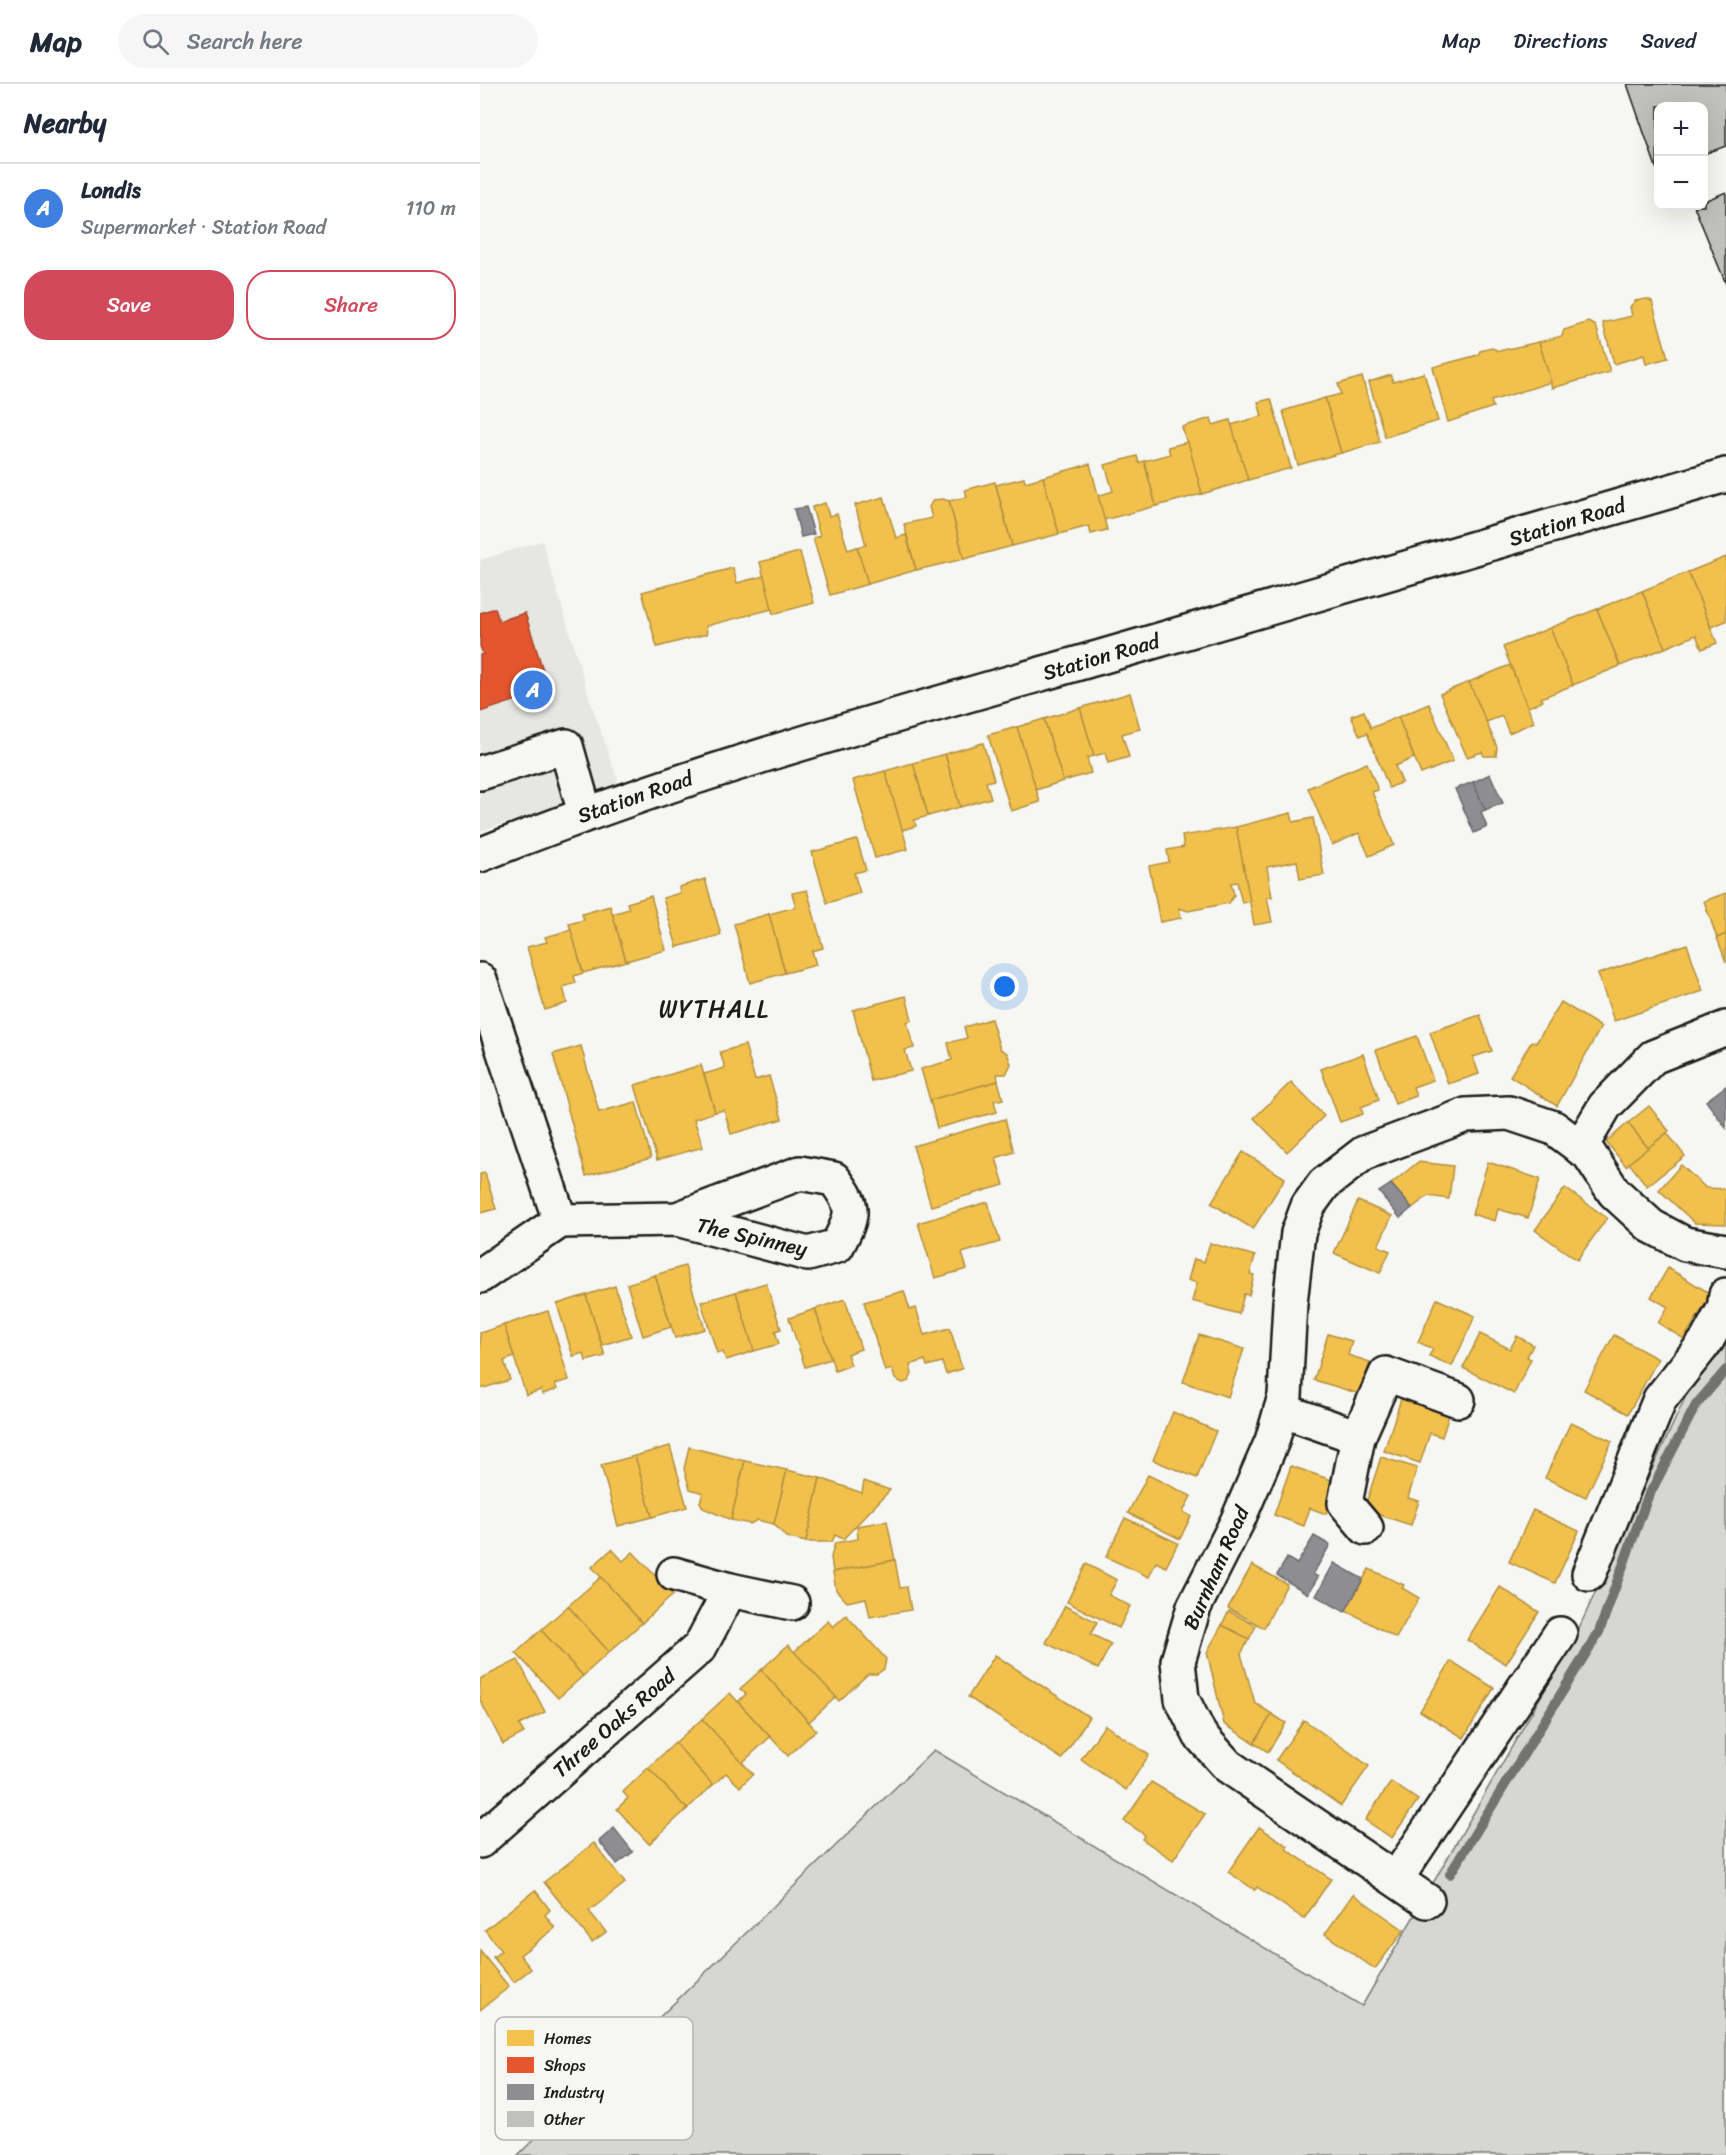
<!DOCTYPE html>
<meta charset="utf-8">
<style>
body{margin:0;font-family:Sriracha,sans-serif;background:#f6f6f7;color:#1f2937}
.controls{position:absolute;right:18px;top:18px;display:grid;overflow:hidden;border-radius:12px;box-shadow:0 6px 24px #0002}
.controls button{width:54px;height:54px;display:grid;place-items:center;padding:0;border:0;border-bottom:2px solid #e0e1e3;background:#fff;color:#1f2937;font:30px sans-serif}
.you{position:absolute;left:525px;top:903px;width:21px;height:21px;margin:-15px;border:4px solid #fff;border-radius:50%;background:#1a73e8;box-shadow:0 0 0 9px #1a73e833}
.badge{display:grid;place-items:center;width:39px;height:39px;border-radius:50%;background:#d1495b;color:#fff;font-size:20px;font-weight:700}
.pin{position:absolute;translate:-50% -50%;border:3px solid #fff;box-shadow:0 2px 6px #0006}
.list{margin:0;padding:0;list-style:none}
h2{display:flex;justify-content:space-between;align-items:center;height:78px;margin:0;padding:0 24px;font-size:26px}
h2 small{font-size:20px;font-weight:400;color:#747a83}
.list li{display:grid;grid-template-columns:39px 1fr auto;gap:18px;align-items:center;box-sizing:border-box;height:90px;padding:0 24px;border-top:2px solid #e0e1e3}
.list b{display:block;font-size:22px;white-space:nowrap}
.list p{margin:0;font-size:20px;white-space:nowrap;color:#747a83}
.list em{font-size:20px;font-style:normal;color:#747a83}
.actions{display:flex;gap:12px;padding:18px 24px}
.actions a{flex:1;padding:14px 0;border:2px solid #d1495b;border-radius:24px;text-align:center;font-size:21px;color:#d1495b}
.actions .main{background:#d1495b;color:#fff}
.icon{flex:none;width:33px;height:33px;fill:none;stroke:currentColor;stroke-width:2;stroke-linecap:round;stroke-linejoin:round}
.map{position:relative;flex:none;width:1246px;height:2071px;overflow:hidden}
header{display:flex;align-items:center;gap:36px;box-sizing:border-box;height:84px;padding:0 30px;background:#fff;border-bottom:2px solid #e0e1e3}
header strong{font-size:28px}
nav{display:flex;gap:33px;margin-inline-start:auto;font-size:21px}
.search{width:420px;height:54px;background:#f6f6f7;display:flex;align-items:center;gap:15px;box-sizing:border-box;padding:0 21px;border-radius:33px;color:#747a83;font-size:22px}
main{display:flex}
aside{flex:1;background:#fff}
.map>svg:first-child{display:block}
</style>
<header>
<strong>Map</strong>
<div class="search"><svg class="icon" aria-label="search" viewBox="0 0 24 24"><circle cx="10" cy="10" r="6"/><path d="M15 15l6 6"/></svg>Search here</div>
<nav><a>Map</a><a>Directions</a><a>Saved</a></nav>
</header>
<main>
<aside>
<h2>Nearby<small></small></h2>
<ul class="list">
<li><span class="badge" style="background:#3f7fe0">A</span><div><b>Londis</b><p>Supermarket · Station Road</p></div><em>110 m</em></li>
</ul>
<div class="actions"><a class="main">Save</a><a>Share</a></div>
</aside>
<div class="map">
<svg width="1246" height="2071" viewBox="0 0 1246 2071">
<rect width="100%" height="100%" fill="#f6f6f2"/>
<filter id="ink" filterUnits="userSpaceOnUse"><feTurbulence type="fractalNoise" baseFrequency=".0167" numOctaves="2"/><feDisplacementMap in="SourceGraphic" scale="12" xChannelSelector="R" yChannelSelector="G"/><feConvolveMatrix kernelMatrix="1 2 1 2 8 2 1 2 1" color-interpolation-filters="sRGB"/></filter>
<g filter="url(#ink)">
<!-- built -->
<polygon fill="#e6e6e2" points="62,457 110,616 140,703 0,747 0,476"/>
<!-- green -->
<polygon fill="#d6d6d2" stroke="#797977" stroke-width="1.5" points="1246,1225 1246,2071 38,2071 454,1666 882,1922 1093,1557"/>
<!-- homes -->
<g fill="#f2c14e" stroke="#b2903f" stroke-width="1.5">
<polygon points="1167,215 1172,217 1188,274 1166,280 1164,271 1134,280 1123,239 1152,232 1150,223 1155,217"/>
<polygon points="1109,238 1116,242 1130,288 1072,304 1059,258 1082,252 1084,246"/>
<polygon points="1059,258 1071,298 1011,317 1013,323 968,338 953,283 998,271 1000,267 1012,264 1019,267"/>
<polygon points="944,289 958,337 905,353 889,298 911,291 913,298"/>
<polygon points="882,293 900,358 861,369 845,314 861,310 858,300"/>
<polygon points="845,314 861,369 818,381 803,327"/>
<polygon points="791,315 811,384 768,396 751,341 782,332 778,318"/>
<polygon points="731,334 733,341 750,336 768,396 722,410 702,343"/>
<polygon points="708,358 722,410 676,422 664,377 690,370 688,363"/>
<polygon points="657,372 659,379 664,377 676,422 624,436 618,412 633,407 625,381"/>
<polygon points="610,380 627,446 611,450 609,442 579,450 563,393"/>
<polygon points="563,393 579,450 532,462 516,401 544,394 545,398"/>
<polygon points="515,398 532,462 484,475 469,417 487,413 485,406"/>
<polygon points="404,413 416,454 426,451 436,486 388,500 377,463 386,461 375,421"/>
<polygon points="463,415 469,417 484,475 436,486 424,440 452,434 449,423 453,416"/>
<polygon points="345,419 349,432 357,430 368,466 377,463 388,500 350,511 333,454 340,452 332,423"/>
<polygon points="320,468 334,519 293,530 280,478"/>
<polygon points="1246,473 1246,537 1231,543 1208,488"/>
<polygon points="253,484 257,499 284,492 292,525 226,542 227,550 177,563 162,508"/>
<polygon points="1208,488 1237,559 1222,565 1216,551 1185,564 1162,507"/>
<polygon points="1162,507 1185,564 1140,582 1117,525"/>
<polygon points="1117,525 1140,582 1093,601 1070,544"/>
<polygon points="1070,544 1093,601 1061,614 1063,617 1048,623 1023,563"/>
<polygon points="1030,581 1054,638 1029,649 1022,632 1006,638 989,598"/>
<polygon points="989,598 1017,663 1016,672 1004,672 1002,668 987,673 960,610"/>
<polygon points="650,609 660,645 642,650 649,673 628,679 625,669 614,672 600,624"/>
<polygon points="949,620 973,677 941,690 918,633"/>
<polygon points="600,624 614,672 607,674 611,689 583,697 564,635"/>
<polygon points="884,627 891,644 918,633 934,674 915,682 922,698 909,704 887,649 880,652 871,632"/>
<polygon points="564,635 583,697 556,706 537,643"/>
<polygon points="537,643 560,718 531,727 508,651"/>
<polygon points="503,659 514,696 506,698 511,714 480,723 465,670"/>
<polygon points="465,670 480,723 448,732 433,679"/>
<polygon points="433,679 448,732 434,736 436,742 422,746 405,687"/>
<polygon points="887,679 898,706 892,708 914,761 889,772 879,749 852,761 828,704"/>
<polygon points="405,687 428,765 395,774 373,696"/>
<polygon points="811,729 813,738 833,734 844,791 820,795 817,777 787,783 792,813 787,813 792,838 774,841 756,743"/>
<polygon points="756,743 770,817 762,819 757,798 751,799 754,811 749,819 708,827 699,824 701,834 680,838 669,782 689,778 687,766 704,763 702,752"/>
<polygon points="377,756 386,786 374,789 380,809 347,819 332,768"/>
<polygon points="225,795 241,851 197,863 183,814 200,809 199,803"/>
<polygon points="327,806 343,864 332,867 336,881 305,889 289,830 316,823 312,809"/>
<polygon points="1246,809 1246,850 1237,854 1224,817"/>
<polygon points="171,812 186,866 146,877 132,830 149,825 147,819"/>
<polygon points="130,822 146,877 103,889 89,840 104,836 102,830"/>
<polygon points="289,830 305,889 270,899 254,840"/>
<polygon points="91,846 103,889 94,892 96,899 83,903 87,919 65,926 47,863 67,858 65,853"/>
<polygon points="1246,850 1246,878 1237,854"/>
<polygon points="1207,860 1223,907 1134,937 1118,890"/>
<polygon points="426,912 432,936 427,938 434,964 425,966 431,987 391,997 373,926"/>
<polygon points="1081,918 1121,943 1077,1022 1030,992 1052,957 1056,959"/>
<polygon points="1000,931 1012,967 993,973 999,990 968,1000 950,948"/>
<polygon points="511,935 520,965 527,969 531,980 526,990 517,990 518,997 450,1016 441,985 472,976 468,959 487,954 484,943"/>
<polygon points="937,952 953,996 933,1003 936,1012 915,1020 896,966"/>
<polygon points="265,961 275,996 289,992 302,1035 251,1050 244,1026 235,1028 224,990 245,984 240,968"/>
<polygon points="101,962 119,1028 156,1018 171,1074 106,1092 73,970"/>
<polygon points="883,970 899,1016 881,1023 883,1030 860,1038 841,985"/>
<polygon points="221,981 235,1028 214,1035 223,1063 177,1076 155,1001"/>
<polygon points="518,997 523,1015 514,1017 517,1028 457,1044 450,1016"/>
<polygon points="811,998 844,1032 807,1068 774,1034"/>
<polygon points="1169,1022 1189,1047 1168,1064 1148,1039"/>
<polygon points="525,1035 534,1068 516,1074 524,1101 451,1122 433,1062"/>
<polygon points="1148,1039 1168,1064 1146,1082 1126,1058"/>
<polygon points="1187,1049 1205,1072 1167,1102 1149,1079"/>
<polygon points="763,1068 805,1094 773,1145 731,1119"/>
<polygon points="938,1078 973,1082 969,1115 948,1112 932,1124 911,1100"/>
<polygon points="1008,1078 1060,1095 1048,1134 1018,1125 1015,1137 992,1130"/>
<polygon points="1201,1081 1226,1104 1246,1105 1246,1140 1215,1139 1179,1106"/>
<polygon points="5,1089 16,1125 0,1129 0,1090"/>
<polygon points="1085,1104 1127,1134 1097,1176 1055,1146"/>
<polygon points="878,1117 912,1132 898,1162 910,1167 900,1189 854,1169"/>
<polygon points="508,1118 520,1158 482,1169 487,1185 455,1194 438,1139"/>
<polygon points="730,1159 775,1172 770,1190 774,1191 769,1211 764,1210 759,1230 712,1217 717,1199 708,1196 714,1175 724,1178"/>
<polygon points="205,1182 225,1245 195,1254 175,1191"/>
<polygon points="1188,1184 1231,1210 1204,1255 1178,1239 1188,1223 1171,1213"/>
<polygon points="175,1191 191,1243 163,1252 147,1200"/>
<polygon points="286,1199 301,1245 295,1247 299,1260 274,1267 256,1208"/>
<polygon points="135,1202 151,1252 122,1261 106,1211"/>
<polygon points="424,1207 430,1226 436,1224 444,1251 470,1244 482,1285 466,1290 462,1278 447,1282 445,1276 430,1281 432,1290 429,1297 423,1299 415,1295 412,1285 405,1287 384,1218"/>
<polygon points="256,1208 274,1267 246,1276 243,1268 237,1269 221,1218"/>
<polygon points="106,1211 125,1272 106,1277 104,1269 93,1272 77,1220"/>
<polygon points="365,1215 381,1265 367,1270 371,1281 355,1287 335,1225"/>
<polygon points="957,1215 995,1232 972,1282 949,1272 953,1265 938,1258"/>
<polygon points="335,1225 351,1275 325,1283 309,1234"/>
<polygon points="68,1227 89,1296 75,1300 77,1305 63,1310 61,1306 46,1311 24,1241"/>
<polygon points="24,1241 34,1273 24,1277 30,1296 0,1305 0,1249"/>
<polygon points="848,1250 872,1257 868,1271 890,1278 880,1310 834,1296"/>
<polygon points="1000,1250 1030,1265 1037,1252 1053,1261 1047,1273 1051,1275 1034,1310 983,1284"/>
<polygon points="719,1251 764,1265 748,1313 703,1298"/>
<polygon points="1134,1251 1178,1275 1148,1330 1104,1306"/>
<polygon points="922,1312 970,1328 962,1353 950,1349 940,1379 904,1367"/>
<polygon points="693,1328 736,1347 717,1394 673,1376"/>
<polygon points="1091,1338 1132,1357 1106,1413 1065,1394"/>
<polygon points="190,1362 207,1423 172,1433 155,1372"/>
<polygon points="209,1363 265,1377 251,1436 223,1424 220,1418 223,1409 210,1405 204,1385"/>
<polygon points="155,1372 172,1433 138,1442 121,1381"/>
<polygon points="901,1373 937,1384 928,1414 939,1417 931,1441 884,1426"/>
<polygon points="265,1377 307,1386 294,1440 277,1436 270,1440 251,1436"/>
<polygon points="811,1382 857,1398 846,1430 830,1424 824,1442 794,1431"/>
<polygon points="307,1386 340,1394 326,1458 306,1453 294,1440"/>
<polygon points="668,1391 711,1412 703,1428 711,1432 700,1455 648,1429"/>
<polygon points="340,1394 382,1409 384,1397 410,1406 363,1455 355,1451 352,1458 326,1458"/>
<polygon points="1053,1426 1099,1447 1075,1499 1029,1478"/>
<polygon points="645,1434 698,1459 686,1483 676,1478 669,1493 626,1473"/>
<polygon points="407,1437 415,1476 353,1488 351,1473 355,1459 378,1455 377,1442"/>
<polygon points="132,1465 143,1477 153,1468 193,1511 162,1539 112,1483"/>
<polygon points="415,1476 420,1504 427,1503 431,1526 390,1533 386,1514 367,1518 356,1506 353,1488"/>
<polygon points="606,1480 637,1496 629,1511 650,1522 639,1544 587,1518"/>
<polygon points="772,1481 807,1500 784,1544 748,1524"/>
<polygon points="889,1485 924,1501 922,1504 939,1514 916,1554 866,1526"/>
<polygon points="121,1493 162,1539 129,1568 88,1522"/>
<polygon points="1020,1503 1059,1528 1026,1580 987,1556"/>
<polygon points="88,1522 129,1568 103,1592 61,1546"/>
<polygon points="585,1522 617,1538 611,1550 631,1560 618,1585 566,1559"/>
<polygon points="749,1527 776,1542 769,1555 742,1541"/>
<polygon points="366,1531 406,1575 404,1585 397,1590 388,1590 359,1617 314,1568 348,1537 353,1543"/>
<polygon points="742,1541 769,1555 761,1570 775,1619 792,1630 774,1659 744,1640 727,1568"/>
<polygon points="61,1546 103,1592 78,1614 36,1569"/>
<polygon points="308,1561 356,1613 329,1638 281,1586"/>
<polygon points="515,1571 609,1633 582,1675 488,1613"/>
<polygon points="38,1576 65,1628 39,1641 44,1649 23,1660 0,1616 0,1595"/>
<polygon points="971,1577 1014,1604 984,1654 940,1627"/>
<polygon points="281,1586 336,1646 308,1672 258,1618 266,1610 260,1605"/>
<polygon points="250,1609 290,1653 262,1679 222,1635"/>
<polygon points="792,1630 806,1639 788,1668 774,1659"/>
<polygon points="222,1635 273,1690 260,1703 246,1689 233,1701 195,1659"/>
<polygon points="824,1636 889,1682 861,1722 796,1676"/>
<polygon points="625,1641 669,1671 646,1706 601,1675"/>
<polygon points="195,1659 233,1701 207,1725 168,1684"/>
<polygon points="168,1684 207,1725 169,1760 137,1725 148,1714 143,1708"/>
<polygon points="671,1698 725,1730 693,1776 662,1755 665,1751 644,1737"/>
<polygon points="911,1698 938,1716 912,1754 885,1736"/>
<polygon points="779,1743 808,1762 806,1765 851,1795 824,1835 777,1803 775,1806 748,1788"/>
<polygon points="114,1759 145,1799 109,1827 126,1848 112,1858 64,1798"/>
<polygon points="55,1806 70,1826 65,1831 75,1844 40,1871 51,1885 34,1898 13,1873 21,1867 5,1846"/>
<polygon points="873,1810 924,1846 895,1885 845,1850"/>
<polygon points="0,1867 29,1903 0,1926"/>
</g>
<!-- shops -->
<polygon fill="#e4572e" stroke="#a84529" stroke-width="1.5" points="15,524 19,537 45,529 67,599 62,608 0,628 0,571 3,570 0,562 0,529"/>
<!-- industry -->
<g fill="#8d8d92" stroke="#6b6b6f" stroke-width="1.5">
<polygon points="326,423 334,450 321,453 314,425"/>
<polygon points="1010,690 1023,719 1005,726 993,698"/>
<polygon points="993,698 1005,726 1001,728 1007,743 994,749 975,705"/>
<polygon points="1246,1002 1246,1044 1226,1017"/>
<polygon points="911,1100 932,1124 920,1134 899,1108"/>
<polygon points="834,1452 850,1461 833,1490 838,1493 828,1510 797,1491 807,1474 817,1480"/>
<polygon points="854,1479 883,1495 865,1528 836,1512"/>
<polygon points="134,1744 153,1768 137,1780 119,1757"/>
</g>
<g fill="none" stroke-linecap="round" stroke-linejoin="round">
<!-- stream -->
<polyline stroke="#727271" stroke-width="10" points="970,1790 1119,1548 1167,1415 1216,1321 1246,1286"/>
</g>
<!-- building -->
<g fill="#c0c0bd" stroke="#1c1c1c" stroke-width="1.5">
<polygon points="1147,0 1246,0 1246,62 1224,70 1224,22 1178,22 1177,86"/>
<polygon points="1246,108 1246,200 1214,122 1224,122 1224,117"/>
</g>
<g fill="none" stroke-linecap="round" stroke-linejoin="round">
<defs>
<g id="minor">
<polyline points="0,689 86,662 105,729"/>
<path d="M 0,771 C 203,689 414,632 624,572 C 832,513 1039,452 1246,391"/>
<polyline points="0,896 80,1137 0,1192"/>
<polyline points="1100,1064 1125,1022 1173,973 1246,944"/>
<path d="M 80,1137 L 197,1135 L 328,1170 L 357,1162 C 374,1130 376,1124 354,1095 L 320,1089 L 197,1135"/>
<polyline points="801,1326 878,1353 865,1419 886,1444"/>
<polyline points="878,1353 906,1290 978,1316"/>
<polyline points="194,1490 250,1506 312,1519"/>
<polyline points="1109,1490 1180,1315 1227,1256 1244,1225 1246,1211"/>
<polyline points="0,1757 220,1563 250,1506"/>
<polyline points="916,1795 1080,1550"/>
<polyline points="947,1817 748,1682 720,1651 702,1615 698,1577 714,1523 757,1438 792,1357 805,1312 810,1219 818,1149 828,1122 844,1100 884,1069 986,1031 1029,1029 1074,1044 1109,1070 1134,1108 1171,1142 1205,1160 1246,1167"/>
</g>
</defs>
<!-- minor casing -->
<use href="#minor" stroke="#1c1c1c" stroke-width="38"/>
<!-- minor -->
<use href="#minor" stroke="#f6f6f2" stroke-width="33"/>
</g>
</g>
<g text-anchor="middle" stroke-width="6" stroke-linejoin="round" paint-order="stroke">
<!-- street labels -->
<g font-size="21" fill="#1c1c1c" stroke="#f6f6f2">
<text transform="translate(1087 438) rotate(-17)" y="7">Station Road</text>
<text transform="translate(621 573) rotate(-16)" y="7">Station Road</text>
<text transform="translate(155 713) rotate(-19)" y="7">Station Road</text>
<text transform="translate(272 1153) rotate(13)" y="7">The Spinney</text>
<text transform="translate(736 1484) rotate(-66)" y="7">Burnham Road</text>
<text transform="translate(134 1639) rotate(-41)" y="7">Three Oaks Road</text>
</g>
<!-- quarter labels -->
<g font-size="24" letter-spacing="1.5" fill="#1c1c1c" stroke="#f6f6f2">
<text x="234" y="933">WYTHALL</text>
</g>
</g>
<!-- legend -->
<rect x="15" y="1933" width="198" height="123" rx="9" fill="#f6f6f2" stroke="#b5b5b2" stroke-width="1.5"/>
<rect x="27" y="1946" width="27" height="16" fill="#f2c14e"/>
<rect x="27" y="1973" width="27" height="16" fill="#e4572e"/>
<rect x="27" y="2000" width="27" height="16" fill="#8d8d92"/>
<rect x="27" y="2027" width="27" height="16" fill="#c0c0bd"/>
<g font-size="16" fill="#1c1c1c">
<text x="64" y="1960">Homes</text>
<text x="64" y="1987">Shops</text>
<text x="64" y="2014">Industry</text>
<text x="64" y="2041">Other</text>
</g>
</svg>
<div class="controls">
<button>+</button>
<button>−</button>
</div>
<div class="you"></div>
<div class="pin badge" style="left:53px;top:606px;background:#3f7fe0">A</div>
</div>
</main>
